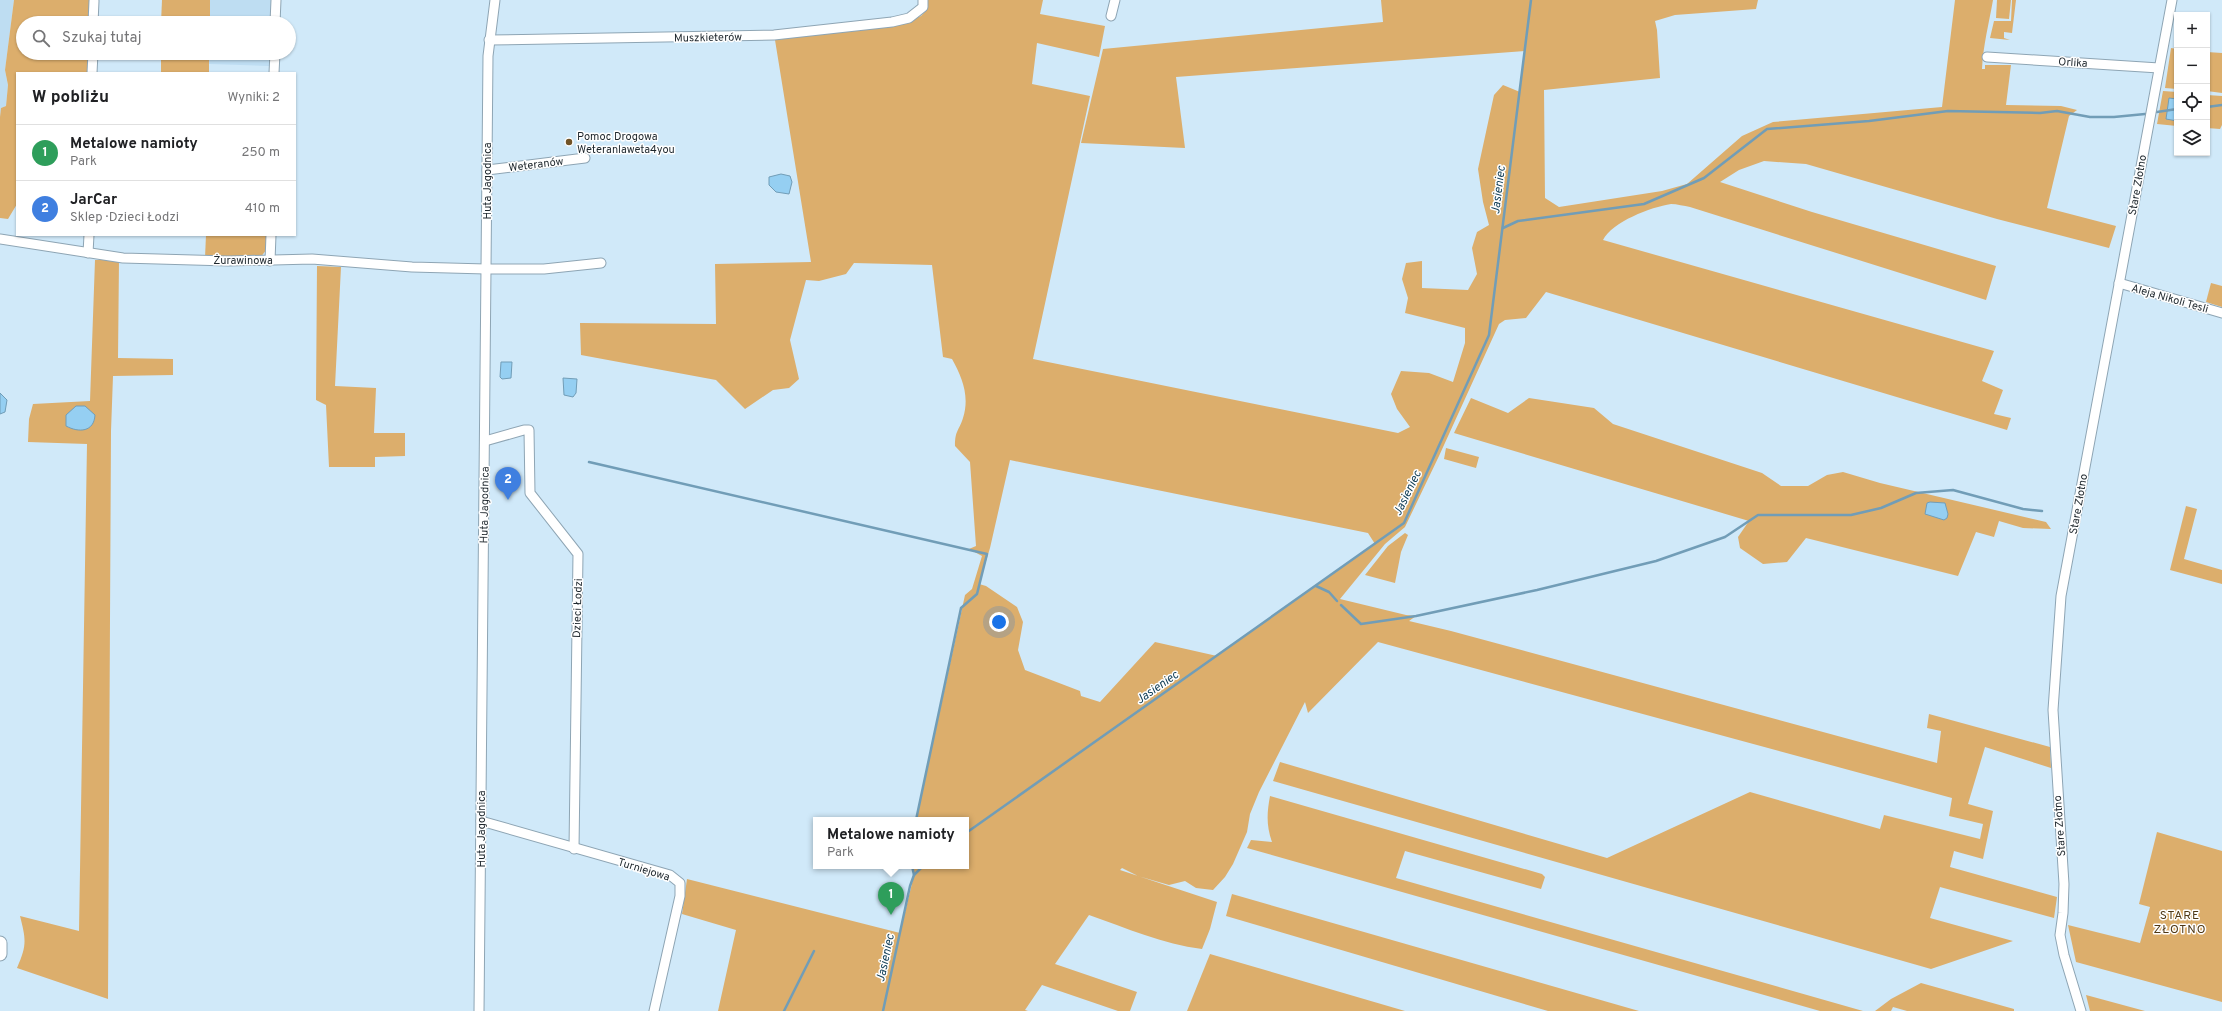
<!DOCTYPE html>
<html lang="pl">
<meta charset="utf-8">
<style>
body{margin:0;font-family:Overpass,sans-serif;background:#f2f2f2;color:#202124}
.controls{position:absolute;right:12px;top:12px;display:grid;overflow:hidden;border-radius:0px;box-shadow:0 1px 3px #0004}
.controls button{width:36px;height:36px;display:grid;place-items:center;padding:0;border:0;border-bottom:1px solid #e0e0e0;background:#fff;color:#202124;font:20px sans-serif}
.you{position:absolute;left:999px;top:622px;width:14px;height:14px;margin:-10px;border:3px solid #fff;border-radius:50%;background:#1a73e8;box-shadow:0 0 0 6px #1a73e833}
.badge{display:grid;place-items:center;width:26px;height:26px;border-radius:50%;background:#1a73e8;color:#fff;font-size:13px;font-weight:700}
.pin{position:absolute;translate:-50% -33px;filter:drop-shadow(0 1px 2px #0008)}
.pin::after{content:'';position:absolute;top:21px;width:14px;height:12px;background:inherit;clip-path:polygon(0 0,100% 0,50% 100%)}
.popup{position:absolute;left:813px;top:817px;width:156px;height:52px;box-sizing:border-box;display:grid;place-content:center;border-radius:0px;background:#fff;filter:drop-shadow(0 1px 3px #0005);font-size:13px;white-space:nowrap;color:#757577}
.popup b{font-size:15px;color:#202124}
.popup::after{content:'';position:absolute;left:50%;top:100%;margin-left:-8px;border:8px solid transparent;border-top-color:#fff}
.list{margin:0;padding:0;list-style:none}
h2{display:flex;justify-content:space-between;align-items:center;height:52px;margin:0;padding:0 16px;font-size:17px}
h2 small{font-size:13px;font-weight:400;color:#757577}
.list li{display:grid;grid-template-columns:26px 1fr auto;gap:12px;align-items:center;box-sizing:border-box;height:56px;padding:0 16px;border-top:1px solid #e0e0e0}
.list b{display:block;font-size:15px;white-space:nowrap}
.list p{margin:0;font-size:13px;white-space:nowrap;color:#757577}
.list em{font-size:13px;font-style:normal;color:#757577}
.icon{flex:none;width:22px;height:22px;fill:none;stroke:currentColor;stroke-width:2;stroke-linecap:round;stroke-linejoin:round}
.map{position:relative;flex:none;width:2222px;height:1011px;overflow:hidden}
.search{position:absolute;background:#fff;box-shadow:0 1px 3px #0004;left:16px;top:16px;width:280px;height:44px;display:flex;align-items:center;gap:10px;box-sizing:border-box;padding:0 14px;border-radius:22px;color:#757577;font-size:15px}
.panel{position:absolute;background:#fff;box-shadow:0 1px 3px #0004;left:16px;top:72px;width:280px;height:164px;border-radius:0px}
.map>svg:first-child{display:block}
</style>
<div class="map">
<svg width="2222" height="1011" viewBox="0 0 2222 1011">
<rect width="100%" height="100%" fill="#d0e9f9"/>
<!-- built -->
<g fill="#beddf2">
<polygon points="0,0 14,0 5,70 8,85 6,106 1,108 0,117"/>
<polygon points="210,0 272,0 271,23 210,23"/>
<polygon points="209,53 270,53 269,66 209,64"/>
</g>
<!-- green -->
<g fill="#dcae6c" fill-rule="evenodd">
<polygon points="14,0 90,0 89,23 23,23 23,53 89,53 88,73 17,73 17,204 8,219 0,218 0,117 1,108 6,106 8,85 5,70"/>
<polygon points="162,0 210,0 210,23 161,23"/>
<path d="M 928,0 L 1043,0 L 1040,14 L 1105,26 L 1099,57 L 1037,43 L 1032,84 L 1090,96 L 1033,359 L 1398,433 L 1410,427 L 1397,409 L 1391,394 L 1401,371 L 1429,373 L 1453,382 L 1465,343 L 1465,328 L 1405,313 L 1408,298 L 1402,279 L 1406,263 L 1422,261 L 1422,288 L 1468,290 L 1477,274 L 1472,248 L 1477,232 L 1489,225 L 1483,202 L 1478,169 L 1494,95 L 1503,85 L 1520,92 L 1525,51 L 1176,77 L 1185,148 L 1081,143 L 1103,49 L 1383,22 L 1381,0 L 1758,0 L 1756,9 L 1675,15 L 1655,21 L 1657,30 L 1660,78 L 1544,90 L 1545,198 L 1559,207 L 1662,191 L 1687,184 L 1742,136 L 1773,122 L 1942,107 L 1955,0 L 1993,0 C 1989,23 1983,46 1982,69 L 1985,69 L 1985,65 L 2011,65 L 2006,105 L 2061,106 L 2077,110 L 2069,116 L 2047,208 L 2116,226 L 2109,248 L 1997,219 L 1806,164 L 1764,161 L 1739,170 L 1720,182 L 1812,212 L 1996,266 L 1986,300 L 1690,207 C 1684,206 1677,204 1671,204 C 1651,207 1612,222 1603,240 L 1994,351 L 1982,381 L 2003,390 L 1994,414 L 2011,418 L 2007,430 L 1546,292 L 1526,318 L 1505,320 L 1499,324 L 1439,456 L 1405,527 L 1385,544 L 1340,599 L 1406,615 L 1416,616 L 1409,621 L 1451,631 L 1937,763 L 1941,731 L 1927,728 L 1929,714 L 2050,747 L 2051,768 L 1985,747 L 1968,804 L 1993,811 L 1983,859 L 1954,851 L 1950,867 L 2057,897 L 2054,918 L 1940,887 L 1930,918 L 2013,941 L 1931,969 L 1273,781 L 1280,762 L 1607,858 L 1750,792 L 1880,829 L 1884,815 L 1980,839 L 1983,824 L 1949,816 L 1952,798 L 1378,642 L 1308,713 L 1305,702 L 1259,792 L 1250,814 L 1247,832 L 1233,864 L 1225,877 L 1213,890 L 1196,888 L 1185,881 L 1169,885 L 1138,876 L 1122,868 L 1120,870 L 1217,902 L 1210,929 L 1202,949 C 1163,944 1126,928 1089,915 L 1055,964 L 1137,992 L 1130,1011 L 1118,1011 L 1042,985 L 1025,1010 L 1028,1011 L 718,1011 L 736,930 L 682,914 L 687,879 L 900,933 L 914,875 L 912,866 L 966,866 L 966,820 L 916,820 L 965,595 L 972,589 L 982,556 L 969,549 L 976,546 L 970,462 L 955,446 C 955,430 959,431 963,418 C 970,396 962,377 952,359 L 943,357 L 932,265 L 854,263 L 846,274 L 819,281 L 806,280 L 790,340 L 799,379 L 789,388 L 773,390 L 745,409 L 716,380 L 581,355 L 580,323 L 716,324 L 715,264 L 811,262 L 775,40 L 900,24 L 921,16 L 928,8 ZM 1010,460 L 1368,533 L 1375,544 L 1217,656 L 1155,642 L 1100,702 L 1081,696 L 1080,691 L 1025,670 L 1018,650 L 1023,622 L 1017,607 L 986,586 L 979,584 L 990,548 Z"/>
<polygon points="1997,0 2011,0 2009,19 1996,18"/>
<polygon points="2012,0 2016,0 2012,33 2004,32 2004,38 2010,40 1990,38 1994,21 2011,21"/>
<polygon points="2171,48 2177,49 2177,89 2165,88"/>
<polygon points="2207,52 2222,53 2222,93 2207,91"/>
<rect x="161" y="53" width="48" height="20"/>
<polygon points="2163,91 2177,92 2177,126 2157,124"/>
<polygon points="2207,95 2222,96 2222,125 2220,129 2207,128"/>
<polygon points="206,235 267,235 267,249 260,258 205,258"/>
<path d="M 95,260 L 119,260 L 118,358 L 173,359 L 173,375 L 113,376 L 111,431 L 108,999 L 17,968 C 27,945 26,940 20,916 L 79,931 L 87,444 L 28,442 L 29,419 L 33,404 L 90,401 Z"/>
<polygon points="317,266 341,267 335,386 376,388 374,433 405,433 405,456 375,457 375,467 329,467 326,405 316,400"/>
<polygon points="2211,283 2222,286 2222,307 2206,302"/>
<polygon points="1471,398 1508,413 1529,398 1594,408 1613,424 1762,473 1781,486 1808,486 1827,475 1843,472 1880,483 2046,522 2051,529 2023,528 1999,521 1994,537 1976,532 1958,576 1806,538 1787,562 1763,564 1740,548 1738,537 1749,521 1454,433"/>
<polygon points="1446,448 1479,457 1476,468 1444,459"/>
<polygon points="2186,506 2197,509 2184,559 2222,570 2222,584 2170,570"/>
<polygon points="1405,533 1408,535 1401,552 1395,583 1365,575 1388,546"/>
<path d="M 1270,796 L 1542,874 L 1545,877 L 1541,889 L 1405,851 L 1396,878 L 1863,1011 L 1820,1011 L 1247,848 L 1251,840 L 1272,842 C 1266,825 1267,813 1270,796 Z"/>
<polygon points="2157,832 2222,851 2222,1002 2076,962 2068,925 2140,943 2150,907 2139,904"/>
<polygon points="1232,894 1639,1011 1548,1011 1226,916"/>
<polygon points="1210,954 1405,1011 1187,1011"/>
<polygon points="1921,983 2014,1009 2014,1011 1907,1011 1893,1007 1891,1011 1875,1011 1891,999"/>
<polygon points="2086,995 2145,1011 2090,1011"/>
</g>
<!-- water -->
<g fill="#95cff2" stroke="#719db7">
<polygon points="2169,98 2177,99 2177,121 2166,119"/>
<polygon points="781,174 790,176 792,182 789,194 776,192 769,185 769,177"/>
<polygon points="501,362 512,362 511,378 502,379 500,377"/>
<polygon points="563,378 577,379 576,393 573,397 564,395"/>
<polygon points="0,393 7,400 5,412 0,414"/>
<path d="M 76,406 L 85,406 L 95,415 C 94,432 79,433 66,426 L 66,415 Z"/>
<polygon points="1930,502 1945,503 1948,514 1947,518 1944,520 1925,514 1927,503"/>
</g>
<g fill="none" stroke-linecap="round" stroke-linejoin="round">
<!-- stream -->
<g stroke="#719db7" stroke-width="2.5">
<polyline points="2207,107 2222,105"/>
<polyline points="2157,112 2177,109"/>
<polyline points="1503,228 1518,221 1644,204 1704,178 1767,129 1869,121 1948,111 2040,113 2057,111 2090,117 2114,117 2145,114"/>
<polyline points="589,462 987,554 977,594 961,608 916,820"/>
<polyline points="1316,586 1329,592 1337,601"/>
<polyline points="1341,605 1361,624 1416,616 1537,590 1656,561 1725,537 1758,515 1851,515 1881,508 1916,493 1953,490 2023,509 2042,511"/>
<polyline points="966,833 1404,523 1489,335 1531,0"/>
<polyline points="912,866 914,875"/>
<polyline points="784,1011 814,951"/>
<polyline points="883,1011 910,886 914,875 923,866"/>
</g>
<defs>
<g id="street">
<polyline points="1111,16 1115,0"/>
<polyline points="93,23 94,1"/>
<polyline points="275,23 276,0"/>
<polyline points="489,40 774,35 892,22 909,18 923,7 923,0"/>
<polyline points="1987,57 2159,68"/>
<polyline points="92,73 93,53"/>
<polyline points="274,73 275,53"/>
<polyline points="487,170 585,158"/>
<polyline points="0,239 123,258 228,261 312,259 412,267 486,269 544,269 601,263"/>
<polyline points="88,253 89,235"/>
<polyline points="270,261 271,235"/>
<polyline points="2119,283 2222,313"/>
<polyline points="485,441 524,430 529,430 530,493 578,554 574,849"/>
<polyline points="481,821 670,875 680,883 680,896 654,1011"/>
<polyline points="479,1011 488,56 495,0"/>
<polyline points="2081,1011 2064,955 2060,935 2063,913 2064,884 2053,710 2061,596 2172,0"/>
</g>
<polyline id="secondary" points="0,943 0,954"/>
</defs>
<!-- street casing -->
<use href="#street" stroke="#8ea5b4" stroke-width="11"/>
<!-- secondary casing -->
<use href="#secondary" stroke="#8ea5b4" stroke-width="15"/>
<!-- street -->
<use href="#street" stroke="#fff" stroke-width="9"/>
<!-- secondary -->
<use href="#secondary" stroke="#fff" stroke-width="13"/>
</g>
<!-- markers -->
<circle fill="#715327" stroke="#fff" stroke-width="1.5" cx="569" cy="142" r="4"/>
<g text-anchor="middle" stroke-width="3" stroke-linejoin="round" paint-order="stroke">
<!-- street labels -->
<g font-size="11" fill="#1e272d" stroke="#fff">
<text transform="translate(708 37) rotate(-1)" y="4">Muszkieterów</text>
<text transform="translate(2073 62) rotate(4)" y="4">Orlika</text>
<text transform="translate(536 164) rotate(-7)" y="4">Weteranów</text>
<text transform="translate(487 181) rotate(-90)" y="4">Huta Jagodnica</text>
<text transform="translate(2137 185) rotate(-80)" y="4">Stare Złotno</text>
<text x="243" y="264">Żurawinowa</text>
<text transform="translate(2170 298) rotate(16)" y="4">Aleja Nikoli Tesli</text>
<text transform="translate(2078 504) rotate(-80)" y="4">Stare Złotno</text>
<text transform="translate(484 505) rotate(-89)" y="4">Huta Jagodnica</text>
<text transform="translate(577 608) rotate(-88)" y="4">Dzieci Łodzi</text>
<text transform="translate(2059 826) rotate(-94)" y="4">Stare Złotno</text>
<text transform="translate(481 829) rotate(-90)" y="4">Huta Jagodnica</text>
<text transform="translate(644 869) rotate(17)" y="4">Turniejowa</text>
</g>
<!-- poi labels -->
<g font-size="11" fill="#1e272d" stroke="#fff" text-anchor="start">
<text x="577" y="140">Pomoc Drogowa<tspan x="577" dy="13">Weteranlaweta4you</tspan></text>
</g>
<!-- water labels -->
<g font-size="12" font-style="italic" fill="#134058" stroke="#fff">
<text transform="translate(1498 190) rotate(-83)" y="4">Jasieniec</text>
<text transform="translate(1407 493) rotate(-64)" y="4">Jasieniec</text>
<text transform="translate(1157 687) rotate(-35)" y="4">Jasieniec</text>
<text transform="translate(885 958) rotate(-78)" y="4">Jasieniec</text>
</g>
<!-- neighbourhood labels -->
<g font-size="12" letter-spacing="1" fill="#4f3815" stroke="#fff">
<text x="2180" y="919">STARE<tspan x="2180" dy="14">ZŁOTNO</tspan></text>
</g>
</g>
</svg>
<div class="controls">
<button>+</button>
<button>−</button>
<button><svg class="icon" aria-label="locate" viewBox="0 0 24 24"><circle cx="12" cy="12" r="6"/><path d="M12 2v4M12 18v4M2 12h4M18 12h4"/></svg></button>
<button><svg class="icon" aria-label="layers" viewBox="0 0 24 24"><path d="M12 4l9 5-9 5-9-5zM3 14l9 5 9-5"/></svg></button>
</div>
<div class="you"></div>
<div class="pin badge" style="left:891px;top:915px;background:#2e9e5b">1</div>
<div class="popup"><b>Metalowe namioty</b>Park</div>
<div class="pin badge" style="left:508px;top:500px;background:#3f7fe0">2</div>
<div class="search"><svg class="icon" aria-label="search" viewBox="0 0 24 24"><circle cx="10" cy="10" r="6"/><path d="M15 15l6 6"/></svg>Szukaj tutaj</div>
<section class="panel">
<h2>W pobliżu<small>Wyniki: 2</small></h2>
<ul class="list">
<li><span class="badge" style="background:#2e9e5b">1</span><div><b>Metalowe namioty</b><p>Park</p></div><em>250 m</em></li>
<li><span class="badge" style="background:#3f7fe0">2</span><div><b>JarCar</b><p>Sklep · Dzieci Łodzi</p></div><em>410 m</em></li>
</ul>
</section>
</div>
